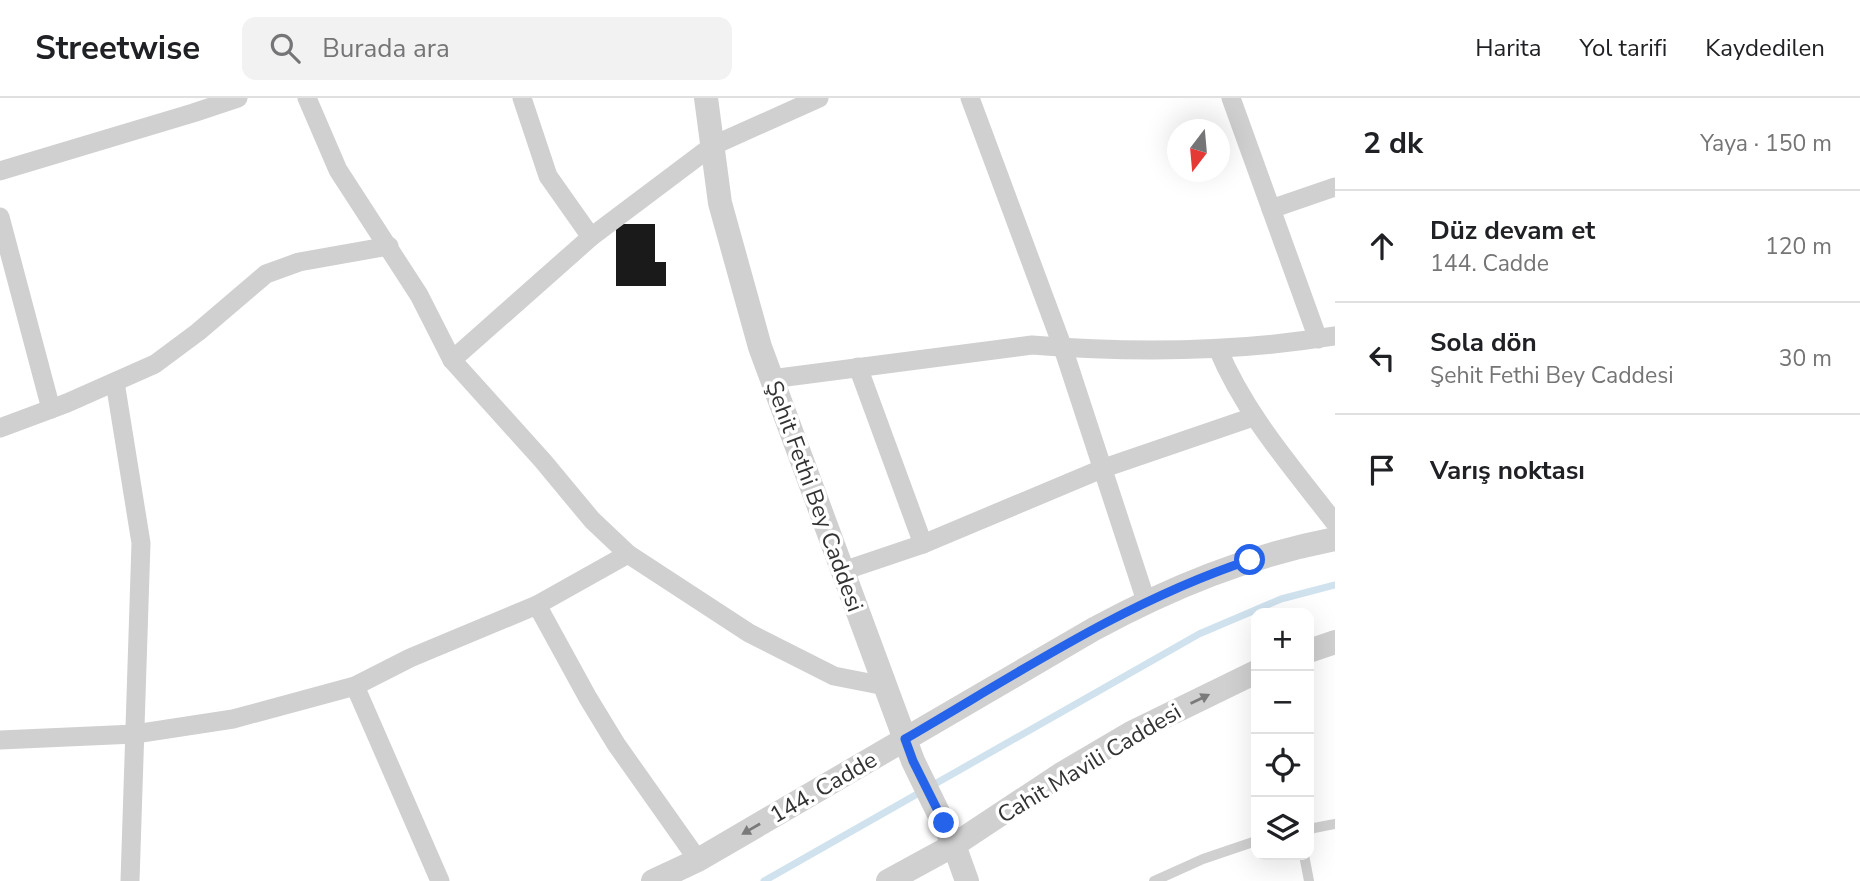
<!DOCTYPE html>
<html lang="tr">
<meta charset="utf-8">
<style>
body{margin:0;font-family:"Nunito Sans",sans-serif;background:#f2f2f2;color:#202124}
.controls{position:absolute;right:21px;bottom:21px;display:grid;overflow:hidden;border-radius:14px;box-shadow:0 7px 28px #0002}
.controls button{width:63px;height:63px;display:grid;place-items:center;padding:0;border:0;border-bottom:2px solid #e0e0e0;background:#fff;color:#202124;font:35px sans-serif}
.compass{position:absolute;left:1167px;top:21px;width:63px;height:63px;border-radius:50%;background:#fff;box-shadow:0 7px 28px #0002;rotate:196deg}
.stop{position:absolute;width:21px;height:21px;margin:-16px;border:5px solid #2563eb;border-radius:50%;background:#fff}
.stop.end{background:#2563eb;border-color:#fff;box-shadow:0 2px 7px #0008}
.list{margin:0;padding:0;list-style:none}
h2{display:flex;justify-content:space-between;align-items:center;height:91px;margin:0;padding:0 28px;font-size:30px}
h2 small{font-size:23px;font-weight:400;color:#757577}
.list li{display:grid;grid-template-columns:46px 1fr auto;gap:21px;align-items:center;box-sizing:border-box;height:112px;padding:0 28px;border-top:2px solid #e0e0e0}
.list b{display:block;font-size:26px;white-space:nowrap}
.list p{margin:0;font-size:23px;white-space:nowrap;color:#757577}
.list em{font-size:23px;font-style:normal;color:#757577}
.icon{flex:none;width:38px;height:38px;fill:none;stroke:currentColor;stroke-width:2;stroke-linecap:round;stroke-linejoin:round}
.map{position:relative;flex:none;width:1335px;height:783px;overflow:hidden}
header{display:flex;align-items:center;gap:42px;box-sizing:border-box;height:98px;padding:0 35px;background:#fff;border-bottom:2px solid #e0e0e0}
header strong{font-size:33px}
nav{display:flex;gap:38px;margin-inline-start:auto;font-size:24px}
.search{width:490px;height:63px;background:#f2f2f2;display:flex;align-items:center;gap:18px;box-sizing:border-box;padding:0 24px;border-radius:14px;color:#757577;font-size:26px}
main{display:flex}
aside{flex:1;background:#fff}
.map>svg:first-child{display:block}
</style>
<header>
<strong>Streetwise</strong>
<div class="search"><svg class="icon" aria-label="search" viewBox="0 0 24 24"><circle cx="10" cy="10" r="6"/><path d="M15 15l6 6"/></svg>Burada ara</div>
<nav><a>Harita</a><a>Yol tarifi</a><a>Kaydedilen</a></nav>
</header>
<main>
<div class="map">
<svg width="1335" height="783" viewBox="0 0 1335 783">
<rect width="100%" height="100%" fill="#fff"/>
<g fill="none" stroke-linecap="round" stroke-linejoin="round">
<!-- stream -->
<polyline stroke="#cfe2ee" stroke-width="7" points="764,783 1199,536 1281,501 1335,487"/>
</g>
<!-- building -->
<polygon fill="#1a1a1a" points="616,126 655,126 655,164 666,164 666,188 616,188"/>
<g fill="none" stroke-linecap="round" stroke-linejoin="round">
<!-- service -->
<g stroke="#d0d0d0" stroke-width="10">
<polyline points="1309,731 1335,726"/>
<polyline points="1304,757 1309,783"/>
<polyline points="1154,783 1203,761 1256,743"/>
</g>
<!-- minor -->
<g stroke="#d0d0d0" stroke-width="19">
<polyline points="307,0 338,72 419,197 452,262 543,363 592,422 628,456 749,535 834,578 885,588"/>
<polyline points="522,0 548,78 591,139"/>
<polyline points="970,0 1063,250 1146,503"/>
<polyline points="1231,0 1318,241"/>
<polyline points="0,73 193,15 238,0"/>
<polyline points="1271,111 1335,89"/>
<polyline points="0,119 51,311"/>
<path d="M 1218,251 C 1245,316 1292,369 1335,425"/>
<polyline points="452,262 591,139 712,48 819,0"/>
<polyline points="858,269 923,446"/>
<path d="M 771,281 L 1032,247 C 1131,255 1237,254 1335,238"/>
<polyline points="115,284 141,445 130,783"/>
<polyline points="0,330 67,305 155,266 198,234 266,176 299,164 389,148"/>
<polyline points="843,473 923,446 1104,370 1253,319"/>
<polyline points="537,507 588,600 616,646 698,762"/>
<polyline points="355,588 440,783"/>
<polyline points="0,642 135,636 233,621 355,588 410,560 537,507 628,456"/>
</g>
<!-- tertiary -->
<g stroke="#d0d0d0" stroke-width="24">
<polyline points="706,0 720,105 760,249 913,663 954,747 967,783"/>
<polyline points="1309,553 1335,544"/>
<path d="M 653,783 L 698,762 L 1094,531 C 1172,489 1248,458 1335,441"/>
<polyline points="888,783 954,747 1063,675 1131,635 1256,574"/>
</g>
</g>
<!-- one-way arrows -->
<defs><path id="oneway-solid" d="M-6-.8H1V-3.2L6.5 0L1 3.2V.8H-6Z" transform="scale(1.75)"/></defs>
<g fill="#7a7a7a">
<use href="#oneway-solid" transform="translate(1200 601) rotate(-26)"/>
<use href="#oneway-solid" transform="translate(751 731) rotate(150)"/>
</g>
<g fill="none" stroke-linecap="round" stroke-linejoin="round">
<!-- route -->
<path stroke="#2563eb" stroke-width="9" d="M 944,725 L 913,663 L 905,641 C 1017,576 1126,503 1250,462"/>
</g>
<g text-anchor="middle" stroke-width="7" stroke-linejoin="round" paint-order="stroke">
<!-- street labels -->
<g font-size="23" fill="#333" stroke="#fff">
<text transform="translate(815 398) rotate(70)" y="8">Şehit Fethi Bey Caddesi</text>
<text transform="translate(1089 665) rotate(-31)" y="8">Cahit Mavili Caddesi</text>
<text transform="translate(823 689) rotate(-30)" y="8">144. Cadde</text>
</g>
</g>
</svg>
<div class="controls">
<button>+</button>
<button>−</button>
<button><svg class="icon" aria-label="locate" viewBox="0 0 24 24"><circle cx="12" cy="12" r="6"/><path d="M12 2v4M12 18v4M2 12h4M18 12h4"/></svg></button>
<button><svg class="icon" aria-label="layers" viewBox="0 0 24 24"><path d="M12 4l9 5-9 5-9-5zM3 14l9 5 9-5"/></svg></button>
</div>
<svg class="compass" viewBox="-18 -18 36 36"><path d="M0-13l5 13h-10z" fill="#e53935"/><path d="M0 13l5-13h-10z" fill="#757577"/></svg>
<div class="stop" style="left:1250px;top:462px"></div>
<div class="stop end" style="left:944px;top:725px"></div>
</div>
<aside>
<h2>2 dk<small>Yaya · 150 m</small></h2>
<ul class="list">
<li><svg class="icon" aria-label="ahead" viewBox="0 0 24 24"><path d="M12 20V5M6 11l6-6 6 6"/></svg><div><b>Düz devam et</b><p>144. Cadde</p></div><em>120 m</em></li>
<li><svg class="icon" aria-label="left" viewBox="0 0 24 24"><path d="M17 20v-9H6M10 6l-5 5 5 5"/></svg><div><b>Sola dön</b><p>Şehit Fethi Bey Caddesi</p></div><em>30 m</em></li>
<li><svg class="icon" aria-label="arrive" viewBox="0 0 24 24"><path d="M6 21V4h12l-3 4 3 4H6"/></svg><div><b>Varış noktası</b></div></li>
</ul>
</aside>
</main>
